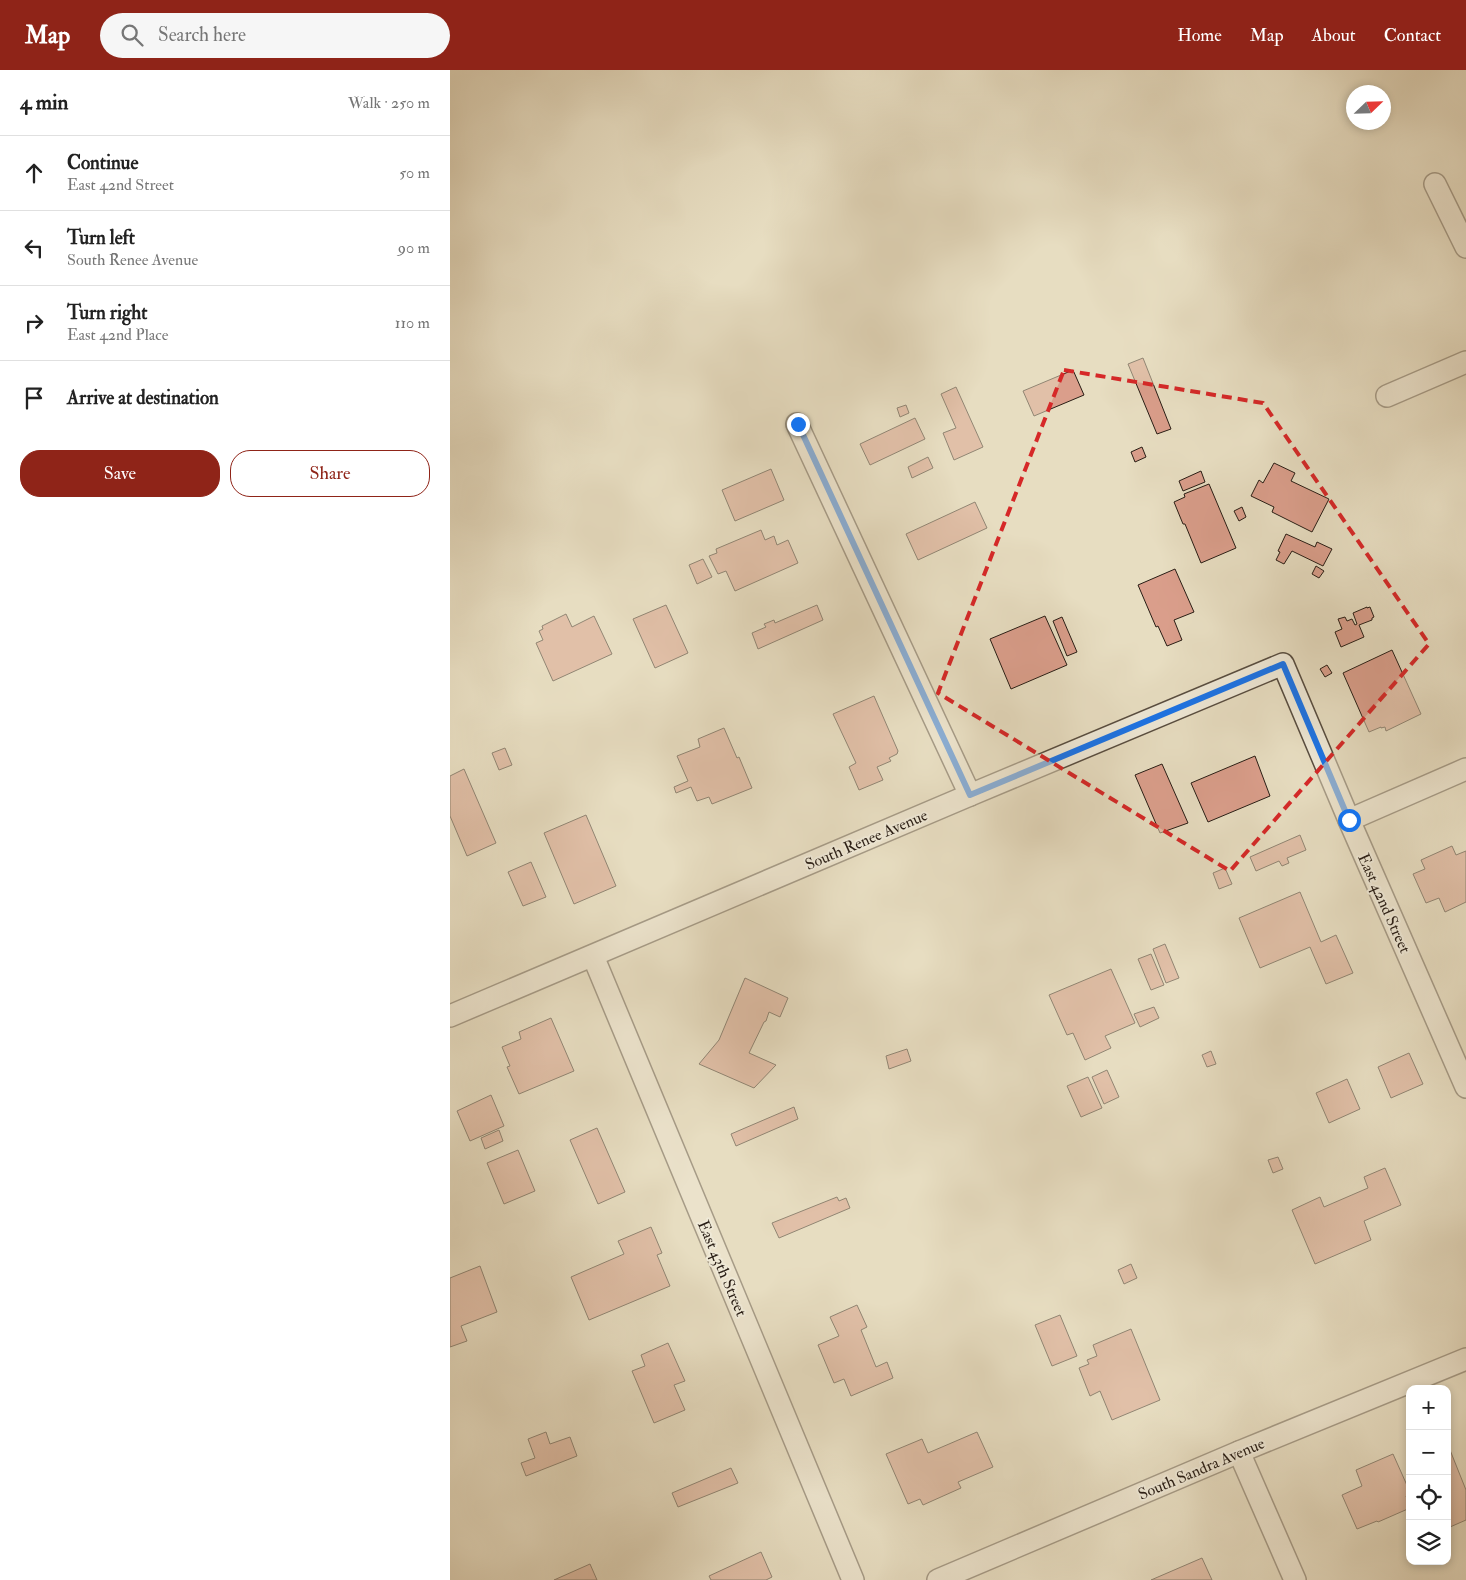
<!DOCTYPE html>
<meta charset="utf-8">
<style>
body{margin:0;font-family:"IM FELL Double Pica",serif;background:#f6f6f6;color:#222}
.controls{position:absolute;right:15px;bottom:15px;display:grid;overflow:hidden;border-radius:10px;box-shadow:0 2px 8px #0003}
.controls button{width:45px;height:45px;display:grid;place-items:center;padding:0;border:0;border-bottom:1px solid #e0e0e0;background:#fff;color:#222;font:25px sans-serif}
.compass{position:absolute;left:896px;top:15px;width:45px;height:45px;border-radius:50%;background:#fff;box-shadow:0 2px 8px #0003;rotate:67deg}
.stop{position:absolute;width:15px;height:15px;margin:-11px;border:4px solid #1a73e8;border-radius:50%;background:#fff}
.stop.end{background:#1a73e8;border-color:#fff;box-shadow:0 1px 5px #0008}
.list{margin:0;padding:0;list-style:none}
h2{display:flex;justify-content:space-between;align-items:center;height:65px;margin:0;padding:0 20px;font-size:21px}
h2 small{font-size:16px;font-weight:400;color:#767676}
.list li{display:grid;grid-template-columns:32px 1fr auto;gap:15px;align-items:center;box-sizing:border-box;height:75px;padding:0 20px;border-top:1px solid #e0e0e0}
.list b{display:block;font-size:19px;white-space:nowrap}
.list p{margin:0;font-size:16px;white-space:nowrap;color:#767676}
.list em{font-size:16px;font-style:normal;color:#767676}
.actions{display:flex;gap:10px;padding:15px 20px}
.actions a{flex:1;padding:11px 0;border:1px solid #8f2418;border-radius:20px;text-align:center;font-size:18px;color:#8f2418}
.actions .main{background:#8f2418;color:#fff}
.icon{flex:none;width:28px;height:28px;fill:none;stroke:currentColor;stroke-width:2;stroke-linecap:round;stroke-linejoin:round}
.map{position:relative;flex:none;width:1016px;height:1510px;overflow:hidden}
header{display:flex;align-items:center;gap:30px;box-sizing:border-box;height:70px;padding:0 25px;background:#8f2418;color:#fff}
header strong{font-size:24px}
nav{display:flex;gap:28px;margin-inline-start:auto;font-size:18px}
.search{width:350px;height:45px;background:#f6f6f6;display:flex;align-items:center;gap:12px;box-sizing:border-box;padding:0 18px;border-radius:28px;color:#767676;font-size:19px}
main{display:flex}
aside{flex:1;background:#fff}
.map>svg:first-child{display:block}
</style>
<header>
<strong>Map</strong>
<div class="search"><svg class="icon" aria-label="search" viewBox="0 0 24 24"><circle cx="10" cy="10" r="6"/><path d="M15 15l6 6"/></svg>Search here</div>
<nav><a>Home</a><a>Map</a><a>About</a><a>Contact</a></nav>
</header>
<main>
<aside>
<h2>4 min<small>Walk · 250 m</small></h2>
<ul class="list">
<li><svg class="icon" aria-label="ahead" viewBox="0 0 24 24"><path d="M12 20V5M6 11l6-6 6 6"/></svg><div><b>Continue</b><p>East 42nd Street</p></div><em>50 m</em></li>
<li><svg class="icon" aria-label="left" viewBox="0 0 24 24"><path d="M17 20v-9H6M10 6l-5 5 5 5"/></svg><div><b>Turn left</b><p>South Renee Avenue</p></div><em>90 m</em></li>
<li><svg class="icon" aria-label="right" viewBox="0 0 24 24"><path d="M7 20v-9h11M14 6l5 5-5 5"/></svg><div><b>Turn right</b><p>East 42nd Place</p></div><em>110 m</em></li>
<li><svg class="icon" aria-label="arrive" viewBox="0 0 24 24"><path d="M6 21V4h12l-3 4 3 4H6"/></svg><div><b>Arrive at destination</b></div></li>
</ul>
<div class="actions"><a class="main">Save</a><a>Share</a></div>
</aside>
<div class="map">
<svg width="1016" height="1510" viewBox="0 0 1016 1510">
<rect width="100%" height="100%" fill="#e7ddc1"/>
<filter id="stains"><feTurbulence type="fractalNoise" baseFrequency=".004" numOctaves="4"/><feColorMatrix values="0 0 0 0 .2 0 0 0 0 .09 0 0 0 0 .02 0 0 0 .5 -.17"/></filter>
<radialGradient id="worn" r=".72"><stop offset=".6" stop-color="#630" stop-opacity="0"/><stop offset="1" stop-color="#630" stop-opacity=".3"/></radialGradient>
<!-- building -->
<g fill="#da9e8b" stroke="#281d15">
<polygon points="693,288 721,359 707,364 678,294"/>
<polygon points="623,300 634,325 584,346 573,321"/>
<polygon points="506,317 533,377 504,390 493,363 506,358 491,324"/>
<polygon points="456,335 459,343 450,347 447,338"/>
<polygon points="465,348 475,369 420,395 410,374"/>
<polygon points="692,377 696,387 685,392 681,382"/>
<polygon points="478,387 483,398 462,408 458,397"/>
<polygon points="824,393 845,403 841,411 879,429 862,462 822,442 824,437 801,426 809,410 813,413"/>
<polygon points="321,399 334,430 285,451 272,420"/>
<polygon points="751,401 755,412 733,421 729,411"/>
<polygon points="759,414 786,478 751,493 735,454 733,454 724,432 735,427 734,424"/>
<polygon points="525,432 537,458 468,490 456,464"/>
<polygon points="792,437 796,447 789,451 784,441"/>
<polygon points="311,460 315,470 324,466 327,475 338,470 348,493 285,521 276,501 268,504 259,486 267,483 266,479"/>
<polygon points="836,464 865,477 867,472 882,479 873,496 842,481 834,494 826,490 830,482 828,481"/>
<polygon points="253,489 262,507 247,514 239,495"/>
<polygon points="866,496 874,501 869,508 862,504"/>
<polygon points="725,499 744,542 724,550 732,570 717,576 708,556 706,557 688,515"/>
<polygon points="216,535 238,583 205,598 183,549"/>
<polygon points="367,535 373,550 308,579 302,563 316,557 314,554 324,550 325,553"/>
<polygon points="917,537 917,538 920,537 924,547 922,548 922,550 909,555 914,567 891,577 885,562 892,559 888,549 895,547 897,551 902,549 905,555 907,554 903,543"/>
<polygon points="116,544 122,557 144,546 162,584 103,611 86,573 93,570 89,561 93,559 92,556"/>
<polygon points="595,546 617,595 561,619 540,569"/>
<polygon points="612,547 627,582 617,586 603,551"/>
<polygon points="942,580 971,644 936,661 935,657 931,658 931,657 919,662 893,603"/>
<polygon points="877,595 882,603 875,607 870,599"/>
<polygon points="424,626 448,681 447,684 439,688 441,691 427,697 433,710 409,720 399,697 406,693 383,644"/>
<polygon points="274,658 287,688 289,687 302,718 262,734 259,727 247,731 241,717 226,723 224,717 238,711 227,686 250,677 248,669"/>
<polygon points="55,678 62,695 49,700 42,683"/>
<polygon points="805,686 820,726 758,752 741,713"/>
<polygon points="712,694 738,753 710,763 685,705"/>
<polygon points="14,699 46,773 17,786 0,746 0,706"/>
<polygon points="136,745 166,816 124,834 94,763"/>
<polygon points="850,765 856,780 837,788 839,793 832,796 829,791 806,801 800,787"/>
<polygon points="1002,776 1006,785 1016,781 1016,832 995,842 989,828 976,833 963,804 975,799 971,790"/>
<polygon points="81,792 96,827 73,836 58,802"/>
<polygon points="775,798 782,814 769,819 763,803"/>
<polygon points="850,822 871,872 886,865 903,903 876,914 860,877 810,898 789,848"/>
<polygon points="715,874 729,908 716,913 703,879"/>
<polygon points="701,884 714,915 701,920 688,889"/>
<polygon points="661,899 685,953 655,966 661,978 635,990 623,963 617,965 599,925"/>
<polygon points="295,908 338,928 330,947 319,942 316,951 314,952 299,983 326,995 304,1018 249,994 269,970"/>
<polygon points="704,937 709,948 690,957 684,944"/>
<polygon points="101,948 124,1001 69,1024 57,997 60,996 52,977 71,969 69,962"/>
<polygon points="457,979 461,991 439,999 436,986"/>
<polygon points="761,981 766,994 757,997 752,985"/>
<polygon points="959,983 973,1014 941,1028 928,997"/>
<polygon points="657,1000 669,1027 654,1034 642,1007"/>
<polygon points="638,1007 652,1038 631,1047 617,1016"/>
<polygon points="897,1009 910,1039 879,1053 866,1023"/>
<polygon points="41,1025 54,1056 20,1071 7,1041"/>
<polygon points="344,1037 348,1049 286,1076 281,1064"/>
<polygon points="147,1058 175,1122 148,1134 120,1070"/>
<polygon points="49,1060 53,1071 35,1079 31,1068"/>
<polygon points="68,1080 85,1121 54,1134 37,1093"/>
<polygon points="828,1087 833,1099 823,1103 818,1090"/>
<polygon points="935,1098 951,1135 914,1151 921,1170 865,1194 842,1140 870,1127 874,1137 918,1118 914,1107"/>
<polygon points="387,1127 389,1131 396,1128 400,1138 329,1168 322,1153"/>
<polygon points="201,1157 212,1183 207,1185 220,1216 139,1250 121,1207 174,1184 168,1171"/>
<polygon points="681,1194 687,1208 674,1214 668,1200"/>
<polygon points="30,1196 47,1242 11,1256 17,1271 0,1277 0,1208"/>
<polygon points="407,1235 417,1257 411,1260 426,1297 437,1292 443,1308 401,1326 394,1309 384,1313 368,1275 389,1266 380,1247"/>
<polygon points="610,1245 627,1286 602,1296 585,1255"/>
<polygon points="681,1259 710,1330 662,1350 650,1321 640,1326 629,1298 639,1294 637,1290 647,1286 643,1275"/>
<polygon points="218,1273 235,1311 224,1315 235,1340 204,1353 182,1301 195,1296 191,1285"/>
<polygon points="96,1362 100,1374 120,1367 127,1386 76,1406 71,1393 85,1388 78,1369"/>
<polygon points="527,1362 543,1397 508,1412 511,1418 473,1435 470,1429 458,1434 436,1384 472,1369 478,1383"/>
<polygon points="998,1375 1016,1420 1016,1450 1000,1457 997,1451"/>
<polygon points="943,1384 960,1422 960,1424 956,1426 960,1438 928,1452 927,1451 907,1459 892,1425 912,1416 906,1400"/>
<polygon points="281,1398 288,1413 228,1437 222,1423"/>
<polygon points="311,1482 322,1507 316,1510 261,1510 259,1506"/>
<polygon points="752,1488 762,1510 701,1510"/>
<polygon points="140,1494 147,1510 104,1510"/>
</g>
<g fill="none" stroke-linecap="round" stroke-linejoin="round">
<defs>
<g id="street">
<polyline points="985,114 1016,177"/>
<polyline points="937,326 1016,292"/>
<polyline points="347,354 520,725"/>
<polyline points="899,750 1016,699"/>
<polyline points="143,886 403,1510"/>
<polyline points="0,946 520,725 833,594 899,750 1016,1017"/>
<polyline points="789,1382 845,1510"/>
<polyline points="488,1510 789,1382 1016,1289"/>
</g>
</defs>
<!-- street casing -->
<use href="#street" stroke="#584d40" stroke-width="24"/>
<!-- street -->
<use href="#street" stroke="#efe9d7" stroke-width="21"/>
</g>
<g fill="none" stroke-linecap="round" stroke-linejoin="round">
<!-- route -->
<polyline stroke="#1a73e8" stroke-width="6" points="348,354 520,725 833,594 899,750"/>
</g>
<!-- marked area -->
<path d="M0 0H1016V1510H0ZM 614,300 L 813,333 L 979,574 L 780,801 L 488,623 Z" fill="#e7ddc1" fill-opacity=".55" fill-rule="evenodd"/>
<path fill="none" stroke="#d62828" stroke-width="4" stroke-dasharray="10 6" stroke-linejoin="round" d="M 614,300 L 813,333 L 979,574 L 780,801 L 488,623 Z"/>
<g text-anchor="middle" stroke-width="4" stroke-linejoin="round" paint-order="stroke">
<!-- street labels -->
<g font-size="16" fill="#281d15" stroke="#efe9d7">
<text transform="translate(416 769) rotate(-23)" y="6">South Renee Avenue</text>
<text transform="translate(935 833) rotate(66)" y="6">East 42nd Street</text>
<text transform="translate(273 1198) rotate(67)" y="6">East 43th Street</text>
<text transform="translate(751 1398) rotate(-23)" y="6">South Sandra Avenue</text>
</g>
</g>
<rect width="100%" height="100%" filter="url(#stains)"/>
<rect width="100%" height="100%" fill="url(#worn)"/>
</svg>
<div class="controls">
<button>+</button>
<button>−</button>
<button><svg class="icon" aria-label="locate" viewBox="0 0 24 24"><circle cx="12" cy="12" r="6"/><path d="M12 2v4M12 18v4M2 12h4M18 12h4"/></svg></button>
<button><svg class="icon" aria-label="layers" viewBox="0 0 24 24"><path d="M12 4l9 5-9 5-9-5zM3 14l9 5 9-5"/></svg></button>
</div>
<svg class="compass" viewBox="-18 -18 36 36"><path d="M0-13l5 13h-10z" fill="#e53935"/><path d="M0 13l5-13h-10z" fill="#767676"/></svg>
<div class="stop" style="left:899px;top:750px"></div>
<div class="stop end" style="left:348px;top:354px"></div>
</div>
</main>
